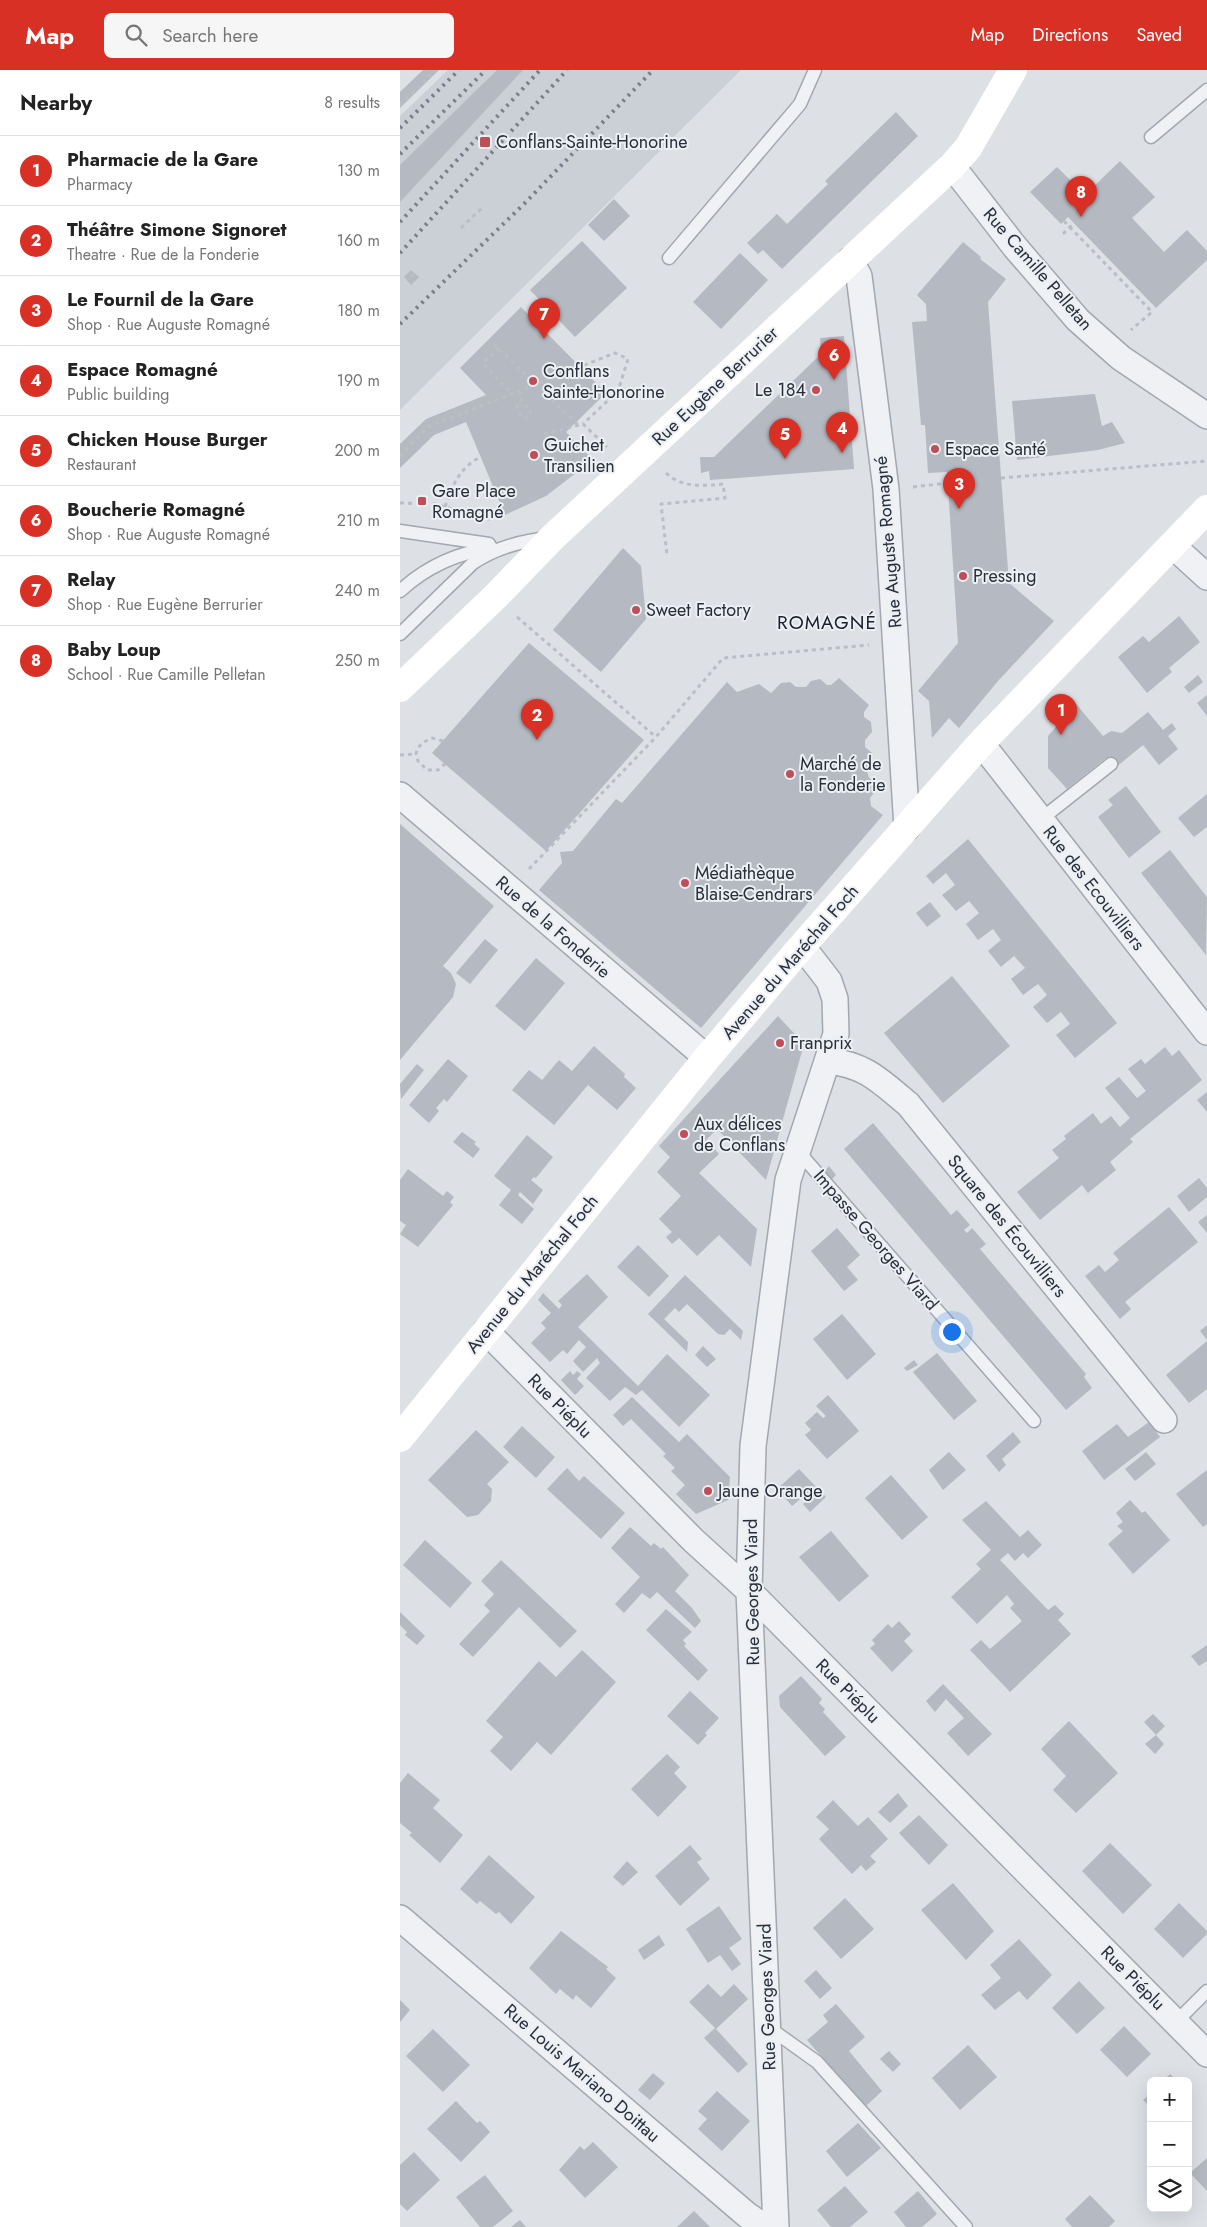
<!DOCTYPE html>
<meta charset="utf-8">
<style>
body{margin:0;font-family:Jost,sans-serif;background:#f6f6f6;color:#222}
.controls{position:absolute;right:15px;bottom:15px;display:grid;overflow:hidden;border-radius:8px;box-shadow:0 5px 20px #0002}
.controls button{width:45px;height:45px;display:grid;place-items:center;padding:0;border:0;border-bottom:1px solid #e0e0e0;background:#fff;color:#222;font:25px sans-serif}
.you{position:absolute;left:551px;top:1261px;width:18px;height:18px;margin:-12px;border:4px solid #fff;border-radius:50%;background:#1a73e8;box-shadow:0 0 0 8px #1a73e833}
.badge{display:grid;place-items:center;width:32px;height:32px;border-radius:50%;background:#d93025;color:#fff;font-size:16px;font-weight:700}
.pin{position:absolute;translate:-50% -41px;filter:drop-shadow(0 1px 2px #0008)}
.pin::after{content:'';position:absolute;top:26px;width:18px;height:15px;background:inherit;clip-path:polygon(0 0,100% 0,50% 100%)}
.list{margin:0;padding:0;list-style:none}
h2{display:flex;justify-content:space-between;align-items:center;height:65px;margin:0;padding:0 20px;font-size:21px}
h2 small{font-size:16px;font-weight:400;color:#767676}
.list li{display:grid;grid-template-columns:32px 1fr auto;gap:15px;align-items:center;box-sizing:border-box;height:70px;padding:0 20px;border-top:1px solid #e0e0e0}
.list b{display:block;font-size:19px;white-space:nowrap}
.list p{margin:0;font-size:16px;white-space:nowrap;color:#767676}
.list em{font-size:16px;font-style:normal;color:#767676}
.icon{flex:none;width:28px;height:28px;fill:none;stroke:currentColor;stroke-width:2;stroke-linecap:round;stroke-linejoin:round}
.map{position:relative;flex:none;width:807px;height:2157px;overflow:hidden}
header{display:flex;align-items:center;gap:30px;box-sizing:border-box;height:70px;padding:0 25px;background:#d93025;color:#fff}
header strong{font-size:24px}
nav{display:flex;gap:28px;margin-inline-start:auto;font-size:18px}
.search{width:350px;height:45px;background:#f6f6f6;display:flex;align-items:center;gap:12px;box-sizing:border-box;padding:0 18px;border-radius:8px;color:#767676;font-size:19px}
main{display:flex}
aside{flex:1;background:#fff}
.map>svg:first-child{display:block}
</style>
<header>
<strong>Map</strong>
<div class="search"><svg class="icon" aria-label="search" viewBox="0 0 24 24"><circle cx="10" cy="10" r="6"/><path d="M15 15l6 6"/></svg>Search here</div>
<nav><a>Map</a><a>Directions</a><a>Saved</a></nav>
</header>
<main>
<aside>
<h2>Nearby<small>8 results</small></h2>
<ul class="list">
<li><span class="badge">1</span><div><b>Pharmacie de la Gare</b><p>Pharmacy</p></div><em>130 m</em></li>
<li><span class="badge">2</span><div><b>Théâtre Simone Signoret</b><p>Theatre · Rue de la Fonderie</p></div><em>160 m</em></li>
<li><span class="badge">3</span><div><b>Le Fournil de la Gare</b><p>Shop · Rue Auguste Romagné</p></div><em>180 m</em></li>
<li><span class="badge">4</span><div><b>Espace Romagné</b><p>Public building</p></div><em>190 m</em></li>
<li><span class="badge">5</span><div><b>Chicken House Burger</b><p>Restaurant</p></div><em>200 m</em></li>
<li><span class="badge">6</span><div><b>Boucherie Romagné</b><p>Shop · Rue Auguste Romagné</p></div><em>210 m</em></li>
<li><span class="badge">7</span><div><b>Relay</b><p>Shop · Rue Eugène Berrurier</p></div><em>240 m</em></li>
<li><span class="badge">8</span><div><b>Baby Loup</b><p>School · Rue Camille Pelletan</p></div><em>250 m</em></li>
</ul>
</aside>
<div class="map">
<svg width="807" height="2157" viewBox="0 0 807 2157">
<rect width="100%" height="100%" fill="#dde0e5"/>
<!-- built -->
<polygon fill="#cbcfd6" points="48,0 341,0 0,340 0,46"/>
<!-- building -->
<g fill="#b5b9c1">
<polygon points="23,0 39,0 0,38 0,22"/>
<polygon points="97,0 123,0 0,132 0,95"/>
<polygon points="496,42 518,66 382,199 363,180 358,184 347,173 377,144 387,154 428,114 425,111"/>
<polygon points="720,91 755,127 732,148 764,182 787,160 807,181 807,190 756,238 668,147 661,154 630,122 657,97 685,125"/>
<polygon points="214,129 230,146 204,171 188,155"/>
<polygon points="182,171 227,218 175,267 130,220"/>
<polygon points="563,172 581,187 580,189 606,209 588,232 609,513 654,551 598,611 559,658 549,648 532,668 529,631 518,621 558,573 547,402 528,403 525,355 521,355 512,252 527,251 526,234 517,225"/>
<polygon points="340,183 368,210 321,259 293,232"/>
<polygon points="11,200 19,207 11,215 4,207"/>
<polygon points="121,237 206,323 166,362 193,390 146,426 105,445 66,352 34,365 0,398 0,374 26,349 86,325 60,298"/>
<polygon points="444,266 454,399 310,410 309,401 301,403 300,387 314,387 421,284 420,268"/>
<polygon points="695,324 702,356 712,352 725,373 698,380 617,390 612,331"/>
<polygon points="223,478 241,496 246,549 201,602 153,560"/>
<polygon points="779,546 800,572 769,598 772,602 747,623 718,587 743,566 749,572"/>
<polygon points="129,573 244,670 146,781 32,683"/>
<polygon points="798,605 803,612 789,623 784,617"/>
<polygon points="439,608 469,635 464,642 464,647 471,652 472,662 465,670 465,677 472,683 473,694 467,701 469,708 475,710 476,720 470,728 471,736 483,745 301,958 139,820 162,793 160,782 173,781 216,729 222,733 327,612 337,622 359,614 371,623 381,613 390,612 396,617 406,617 411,611 420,609 427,615 431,615"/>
<polygon points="807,625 807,646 797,633"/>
<polygon points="676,634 703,666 711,661 722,663 748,642 763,660 772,653 776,659 768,666 778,679 759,695 743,675 715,698 706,688 667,719 648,698 648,666"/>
<polygon points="726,716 761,762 729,788 698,747 713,735 708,730"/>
<polygon points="807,724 807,757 794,767 778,748"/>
<polygon points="0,754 94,836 43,896 51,903 56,914 53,927 0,990"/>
<polygon points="568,769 717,953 675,988 656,965 670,954 661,942 647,953 633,937 647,925 638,914 623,925 611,909 625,898 614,886 601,897 588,881 601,870 593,859 578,870 566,854 579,843 569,831 556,841 542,825 555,815 546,803 533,814 526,806"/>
<polygon points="770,780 807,827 806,885 741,803"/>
<polygon points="530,832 541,846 527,857 516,843"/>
<polygon points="85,869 98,880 70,914 56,903"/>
<polygon points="136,888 165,913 125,961 95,936"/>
<polygon points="552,906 610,976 543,1033 484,963"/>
<polygon points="378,946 404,974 366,1110 317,1059 306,1070 319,1084 299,1103 357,1159 351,1197 319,1165 297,1186 279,1168 272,1174 266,1167 272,1162 259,1149 281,1126 257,1102 270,1087 259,1076"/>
<polygon points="194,976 225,1004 224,1007 236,1018 217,1040 188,1015 154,1055 112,1020 129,1000 142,1010 159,990 172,1001"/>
<polygon points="765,977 772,986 779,980 802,1010 730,1069 733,1072 710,1092 716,1100 688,1123 682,1115 640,1150 617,1122 659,1088 652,1080 666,1069 664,1066 693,1043 701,1054 711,1046 720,1057 730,1048 705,1018 719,1007 737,1028 746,1021 728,999 741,989 745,994"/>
<polygon points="48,989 68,1006 47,1032 44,1029 36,1038 39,1041 29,1053 9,1035"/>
<polygon points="17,994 24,1000 1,1029 0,1014"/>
<polygon points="807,1022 807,1042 797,1030"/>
<polygon points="473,1053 551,1145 557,1140 570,1155 564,1160 567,1163 572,1158 586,1174 580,1179 686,1304 684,1307 692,1318 666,1340 444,1079"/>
<polygon points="62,1062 76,1072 74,1074 80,1079 73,1088 53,1072"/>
<polygon points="127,1065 153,1087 136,1108 134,1107 131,1110 143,1120 133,1134 120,1122 118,1125 134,1139 122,1154 99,1135 111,1120 94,1106"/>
<polygon points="429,1096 436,1105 431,1110 424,1102"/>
<polygon points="8,1099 43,1126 47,1121 54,1127 50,1132 53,1135 18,1177 0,1164 6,1155 0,1151 0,1110"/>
<polygon points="799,1108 807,1118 807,1127 789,1142 777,1126"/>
<polygon points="769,1137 798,1172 725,1232 731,1239 720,1249 685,1206 699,1195 705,1202 719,1190 713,1183"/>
<polygon points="807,1145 807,1163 798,1152"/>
<polygon points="437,1158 460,1185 447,1197 458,1210 444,1221 411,1181"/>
<polygon points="238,1175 269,1206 249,1227 217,1197"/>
<polygon points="187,1204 208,1227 178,1257 238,1316 267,1284 310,1325 279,1357 242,1320 236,1325 225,1317 210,1331 186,1308 200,1293 197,1288 183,1302 173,1291 186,1277 179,1270 167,1284 163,1280 150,1292 131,1273 146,1258 141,1253 151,1243 138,1230 143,1223 159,1239 162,1235 158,1231"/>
<polygon points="285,1205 343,1261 341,1270 330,1259 324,1265 318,1264 287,1234 279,1242 275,1238 264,1249 288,1272 287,1282 248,1244"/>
<polygon points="442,1244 476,1284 447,1310 413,1269"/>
<polygon points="807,1255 807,1270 800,1261"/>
<polygon points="807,1271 807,1319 789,1333 766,1305"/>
<polygon points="303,1276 316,1289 307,1297 295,1285"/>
<polygon points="537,1283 577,1331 554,1350 513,1302"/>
<polygon points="514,1290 518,1295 507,1301 504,1298"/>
<polygon points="170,1301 173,1305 177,1301 181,1304 177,1309 184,1316 175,1325 161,1310"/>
<polygon points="428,1325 459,1361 427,1389 405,1365 411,1360 405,1353 417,1342 423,1348 426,1346 416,1336"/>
<polygon points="232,1327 279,1372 287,1364 330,1407 328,1430 296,1444 276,1424 285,1415 271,1401 275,1398 263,1386 266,1384 231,1349 223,1356 213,1345"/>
<polygon points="749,1352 760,1367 704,1410 682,1381 717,1354 728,1367"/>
<polygon points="122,1356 155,1387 136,1408 103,1377"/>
<polygon points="76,1360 109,1392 87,1414 92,1419 91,1431 78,1445 67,1447 28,1410"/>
<polygon points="613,1362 621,1372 602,1389 606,1395 599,1402 586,1386"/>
<polygon points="549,1382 566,1400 543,1420 529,1400"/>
<polygon points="746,1382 756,1394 735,1411 725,1399"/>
<polygon points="167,1398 179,1411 184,1406 225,1443 201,1469 147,1419"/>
<polygon points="399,1399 426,1427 410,1442 403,1434 415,1424 411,1420 392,1436 377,1419"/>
<polygon points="807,1400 807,1454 803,1457 776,1424"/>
<polygon points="491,1405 528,1447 502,1470 465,1428"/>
<polygon points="730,1430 742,1443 745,1441 770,1470 733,1504 708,1474 723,1461 717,1456 723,1452 716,1443"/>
<polygon points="586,1431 620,1467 628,1460 642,1475 628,1488 623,1483 615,1491 608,1483 600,1490 648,1540 655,1535 664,1544 658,1550 671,1564 610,1622 570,1580 581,1570 590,1579 622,1551 610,1538 614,1534 607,1525 577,1554 551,1527 581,1499 576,1494 591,1480 562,1450"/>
<polygon points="230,1457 251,1476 254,1473 261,1479 263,1477 289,1505 275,1521 292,1538 301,1551 295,1558 257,1522 250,1529 242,1523 224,1543 215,1534 240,1507 211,1478"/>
<polygon points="431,1461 469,1506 439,1532 399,1487"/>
<polygon points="25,1470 72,1513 50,1538 3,1495"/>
<polygon points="101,1490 177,1561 160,1578 119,1537 73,1587 59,1574 90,1541 84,1535 94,1524 81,1511"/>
<polygon points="266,1539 292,1562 283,1570 286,1574 284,1576 308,1600 298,1611 246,1560"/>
<polygon points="0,1542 25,1566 17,1575 5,1565 7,1562 0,1555"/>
<polygon points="499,1551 511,1564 504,1571 513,1581 492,1602 470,1578 475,1574 472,1570 488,1554 492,1558"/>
<polygon points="807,1575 807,1591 799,1596 791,1586"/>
<polygon points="182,1580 216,1612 151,1685 137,1672 111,1701 90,1681 103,1667 86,1651 139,1591 156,1607"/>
<polygon points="401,1606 422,1629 419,1633 425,1639 423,1642 446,1667 425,1686 380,1637 379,1626"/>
<polygon points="543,1614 592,1664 568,1686 547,1663 564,1648 546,1629 535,1642 526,1631"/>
<polygon points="290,1621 319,1648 305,1663 307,1665 298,1675 267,1646"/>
<polygon points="753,1644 765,1656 756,1665 744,1652"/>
<polygon points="669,1651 718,1703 676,1743 653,1720 666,1706 641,1679"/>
<polygon points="756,1665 764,1674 755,1684 745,1674"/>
<polygon points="267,1684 280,1697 274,1703 287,1717 258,1747 231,1719"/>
<polygon points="8,1703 40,1730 33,1738 63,1765 40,1793 9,1765 12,1763 0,1753 0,1713"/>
<polygon points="498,1723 508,1736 490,1753 478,1742"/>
<polygon points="433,1730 458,1756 468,1747 488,1769 470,1786 476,1792 466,1801 461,1795 452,1804 419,1769 429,1759 416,1747"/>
<polygon points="519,1745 548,1775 529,1795 499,1763"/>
<polygon points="710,1773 752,1815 723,1844 682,1801"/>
<polygon points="290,1775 302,1789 297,1792 310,1809 280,1836 255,1806"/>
<polygon points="89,1785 135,1827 111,1854 99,1842 96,1844 80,1831 77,1834 60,1819"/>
<polygon points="227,1791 238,1802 223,1816 213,1807"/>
<polygon points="553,1813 594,1861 566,1890 521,1840"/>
<polygon points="445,1828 474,1859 441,1889 413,1858"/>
<polygon points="779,1833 807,1861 807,1864 783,1888 754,1859"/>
<polygon points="319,1836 342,1869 329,1878 341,1894 332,1901 320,1885 308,1893 286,1859"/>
<polygon points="161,1861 208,1897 206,1899 216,1908 191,1938 176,1925 173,1930 160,1919 156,1924 129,1898"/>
<polygon points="259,1865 265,1875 244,1890 238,1880"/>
<polygon points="619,1869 652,1905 627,1930 619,1921 595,1940 581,1925 601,1908 590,1895"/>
<polygon points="416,1900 432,1918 420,1929 404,1911"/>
<polygon points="679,1911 705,1938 677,1964 652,1938"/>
<polygon points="308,1914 321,1927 334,1914 348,1929 316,1959 348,1994 338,2003 304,1968 315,1958 289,1932"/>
<polygon points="0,1930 10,1940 0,1952"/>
<polygon points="436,1934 465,1967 449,1981 482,2021 465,2037 407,1970 428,1952 423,1945"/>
<polygon points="724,1956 751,1984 727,2007 700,1980"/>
<polygon points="33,1959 70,1995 43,2022 6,1986"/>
<polygon points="568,1975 597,2007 560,2040 532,2008"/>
<polygon points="489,1981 501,1994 493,2002 480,1989"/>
<polygon points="253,2003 265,2013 250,2030 238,2020"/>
<polygon points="770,2004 777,2011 763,2011"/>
<polygon points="317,2021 350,2051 322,2081 298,2059 307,2049 298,2041"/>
<polygon points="751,2023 751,2038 743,2030"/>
<polygon points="56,2031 77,2053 80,2051 90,2062 61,2092 27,2059"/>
<polygon points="458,2053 481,2078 447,2107 426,2081"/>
<polygon points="193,2072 218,2097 185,2128 159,2100 180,2076 184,2080"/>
<polygon points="14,2082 40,2110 7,2141 0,2134 0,2095"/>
<polygon points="807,2088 807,2121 790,2103"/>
<polygon points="85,2105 113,2141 93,2157 80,2157 56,2127"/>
<polygon points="445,2116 468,2142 450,2157 431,2157 417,2140"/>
<polygon points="518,2121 537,2144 522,2157 506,2157 494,2142"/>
<polygon points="690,2125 715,2151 709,2157 672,2157 665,2149"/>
<polygon points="294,2141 310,2157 277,2157"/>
<polygon points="120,2150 126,2157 111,2157"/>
</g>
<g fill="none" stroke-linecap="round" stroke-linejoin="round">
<defs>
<g id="lane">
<polyline points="751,67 807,20"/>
<polyline points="269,188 400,34 415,0"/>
<polyline points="0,461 89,474"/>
<path d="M 0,521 C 26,497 56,483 92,478"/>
<path d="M 0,564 L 73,493 C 94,479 121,471 147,468"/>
<polyline points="640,750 711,694"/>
<polyline points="397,1080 634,1351"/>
<polyline points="776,1952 807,1921"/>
<polyline points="368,1957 417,1992 566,2157"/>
</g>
<g id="street">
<polyline points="552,96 615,177 678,250 721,288 807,346"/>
<polyline points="450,190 459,206 486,419 507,758"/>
<polyline points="773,476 807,507"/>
<polyline points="581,673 807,962"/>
<polyline points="0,725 307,988"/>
<path d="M 429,991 C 466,995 480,1011 508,1034 L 764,1350"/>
<polyline points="86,1261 293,1470 349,1521 807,1984"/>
<polyline points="0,1848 347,2145 365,2157"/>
<polyline points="376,2157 349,1521 353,1376 388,1110 436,964 435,929 429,911 402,876"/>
</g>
</defs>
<!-- lane casing -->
<use href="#lane" stroke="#a3a7ae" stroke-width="15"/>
<!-- street casing -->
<use href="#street" stroke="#a3a7ae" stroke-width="28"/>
<!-- path -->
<g stroke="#bbbec4" stroke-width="3" stroke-dasharray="4 4" stroke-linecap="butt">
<polyline points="0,35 36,0"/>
<polyline points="664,151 752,242 731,260"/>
<polyline points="61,158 83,137"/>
<polyline points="663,164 674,153"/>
<polyline points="11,207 15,203"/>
<polyline points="94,274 178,355"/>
<polyline points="99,278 83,293 112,324"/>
<polyline points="119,321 122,329 117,336 120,345 125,348 130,346 130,338 125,336 121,338"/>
<polyline points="144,364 183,354 207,377"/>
<polyline points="0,386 28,357 215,283 228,289 218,321 183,354"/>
<path d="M 266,403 C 282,418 303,416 323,414 L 325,428 L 261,434 L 267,485"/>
<polyline points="601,408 807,391"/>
<polyline points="513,417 547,413"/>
<polyline points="0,433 35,434 92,450"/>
<path d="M 45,437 C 53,414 59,399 80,387"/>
<polyline points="117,547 256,667"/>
<path d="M 43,671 L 32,668 C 23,672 18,675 16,684 L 18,691 L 27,700 L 38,700 L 45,694"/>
<polyline points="0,685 16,684"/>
<polyline points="129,799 256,667 323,588 469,575"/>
</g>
<!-- lane -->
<use href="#lane" stroke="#eff1f4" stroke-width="12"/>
<!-- street -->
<use href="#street" stroke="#eff1f4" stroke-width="25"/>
<!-- secondary -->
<g stroke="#fff" stroke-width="28">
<polyline points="0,618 96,526 153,467 552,96 568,78 613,0"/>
<polyline points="0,1368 307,988 402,876 581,673 807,439"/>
</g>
<!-- rail -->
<g stroke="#787f8d" stroke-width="4" stroke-dasharray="2.5 5" stroke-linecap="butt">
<polyline points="0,58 59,0"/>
<polyline points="0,84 86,0"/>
<polyline points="0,152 140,0"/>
<polyline points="0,183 167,0"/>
<polyline points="0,254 126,132 253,0"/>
</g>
</g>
<!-- markers -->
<g fill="#be4e58" stroke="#eceff3" stroke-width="2">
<rect x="79" y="66" width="12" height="12" rx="2.5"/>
<circle cx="133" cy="311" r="5"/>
<circle cx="416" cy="320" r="5"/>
<circle cx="535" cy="379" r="5"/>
<circle cx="134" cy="385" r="5"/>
<rect x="17" y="426" width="10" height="10" rx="2.5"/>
<circle cx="563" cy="506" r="5"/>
<circle cx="236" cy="540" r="5"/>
<circle cx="390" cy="704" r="5"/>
<circle cx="285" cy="813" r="5"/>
<circle cx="380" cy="973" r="5"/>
<circle cx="284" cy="1064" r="5"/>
<circle cx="308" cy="1421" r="5"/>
</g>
<g text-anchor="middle" stroke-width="4" stroke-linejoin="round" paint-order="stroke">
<!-- poi labels -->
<g font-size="18" fill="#282e3a" stroke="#eceff3" text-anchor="start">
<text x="96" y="78">Conflans-Sainte-Honorine</text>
<text x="143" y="307">Conflans<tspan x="143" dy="21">Sainte-Honorine</tspan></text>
<text x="406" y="326" text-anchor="end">Le 184</text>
<text x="144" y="381">Guichet<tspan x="144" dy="21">Transilien</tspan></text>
<text x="545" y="385">Espace Santé</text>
<text x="32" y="427">Gare Place<tspan x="32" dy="21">Romagné</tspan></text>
<text x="573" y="512">Pressing</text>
<text x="246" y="546">Sweet Factory</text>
<text x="400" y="700">Marché de<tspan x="400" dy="21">la Fonderie</tspan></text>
<text x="295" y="809">Médiathèque<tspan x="295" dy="21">Blaise-Cendrars</tspan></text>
<text x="390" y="979">Franprix</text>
<text x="294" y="1060">Aux délices<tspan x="294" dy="21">de Conflans</tspan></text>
<text x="318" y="1427">Jaune Orange</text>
</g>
<!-- street labels -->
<g font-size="18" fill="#282e3a" stroke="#eceff3">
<text transform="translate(638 199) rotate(49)" y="6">Rue Camille Pelletan</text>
<text transform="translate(315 316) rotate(-43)" y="6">Rue Eugène Berrurier</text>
<text transform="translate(488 472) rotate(-95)" y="6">Rue Auguste Romagné</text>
<text transform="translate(694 818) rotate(52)" y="6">Rue des Ecouvilliers</text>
<text transform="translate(153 857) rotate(41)" y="6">Rue de la Fonderie</text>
<text transform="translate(390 892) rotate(-49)" y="6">Avenue du Maréchal Foch</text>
<text transform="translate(607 1156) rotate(51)" y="6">Square des Écouvilliers</text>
<text transform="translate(476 1170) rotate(49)" y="6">Impasse Georges Viard</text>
<text transform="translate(132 1204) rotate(-51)" y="6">Avenue du Maréchal Foch</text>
<text transform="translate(160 1336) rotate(45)" y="6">Rue Piéplu</text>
<text transform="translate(352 1522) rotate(-91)" y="6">Rue Georges Viard</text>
<text transform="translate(448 1621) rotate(45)" y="6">Rue Piéplu</text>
<text transform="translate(733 1908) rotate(45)" y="6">Rue Piéplu</text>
<text transform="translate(367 1927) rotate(-92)" y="6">Rue Georges Viard</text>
<text transform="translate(182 2003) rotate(41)" y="6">Rue Louis Mariano Doittau</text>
</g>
<!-- neighbourhood labels -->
<g font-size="19" letter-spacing="1" fill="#1b1f2b" stroke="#eceff3">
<text x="427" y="559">ROMAGNÉ</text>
</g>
</g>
</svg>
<div class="controls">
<button>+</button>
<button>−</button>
<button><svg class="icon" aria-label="layers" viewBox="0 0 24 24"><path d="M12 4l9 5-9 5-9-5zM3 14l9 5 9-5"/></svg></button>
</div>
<div class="you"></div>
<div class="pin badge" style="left:661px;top:665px">1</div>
<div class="pin badge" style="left:137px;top:670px">2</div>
<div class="pin badge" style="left:559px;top:439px">3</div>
<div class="pin badge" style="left:442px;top:383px">4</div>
<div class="pin badge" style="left:385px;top:389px">5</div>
<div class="pin badge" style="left:434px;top:310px">6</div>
<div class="pin badge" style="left:144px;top:269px">7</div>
<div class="pin badge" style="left:681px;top:147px">8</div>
</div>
</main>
